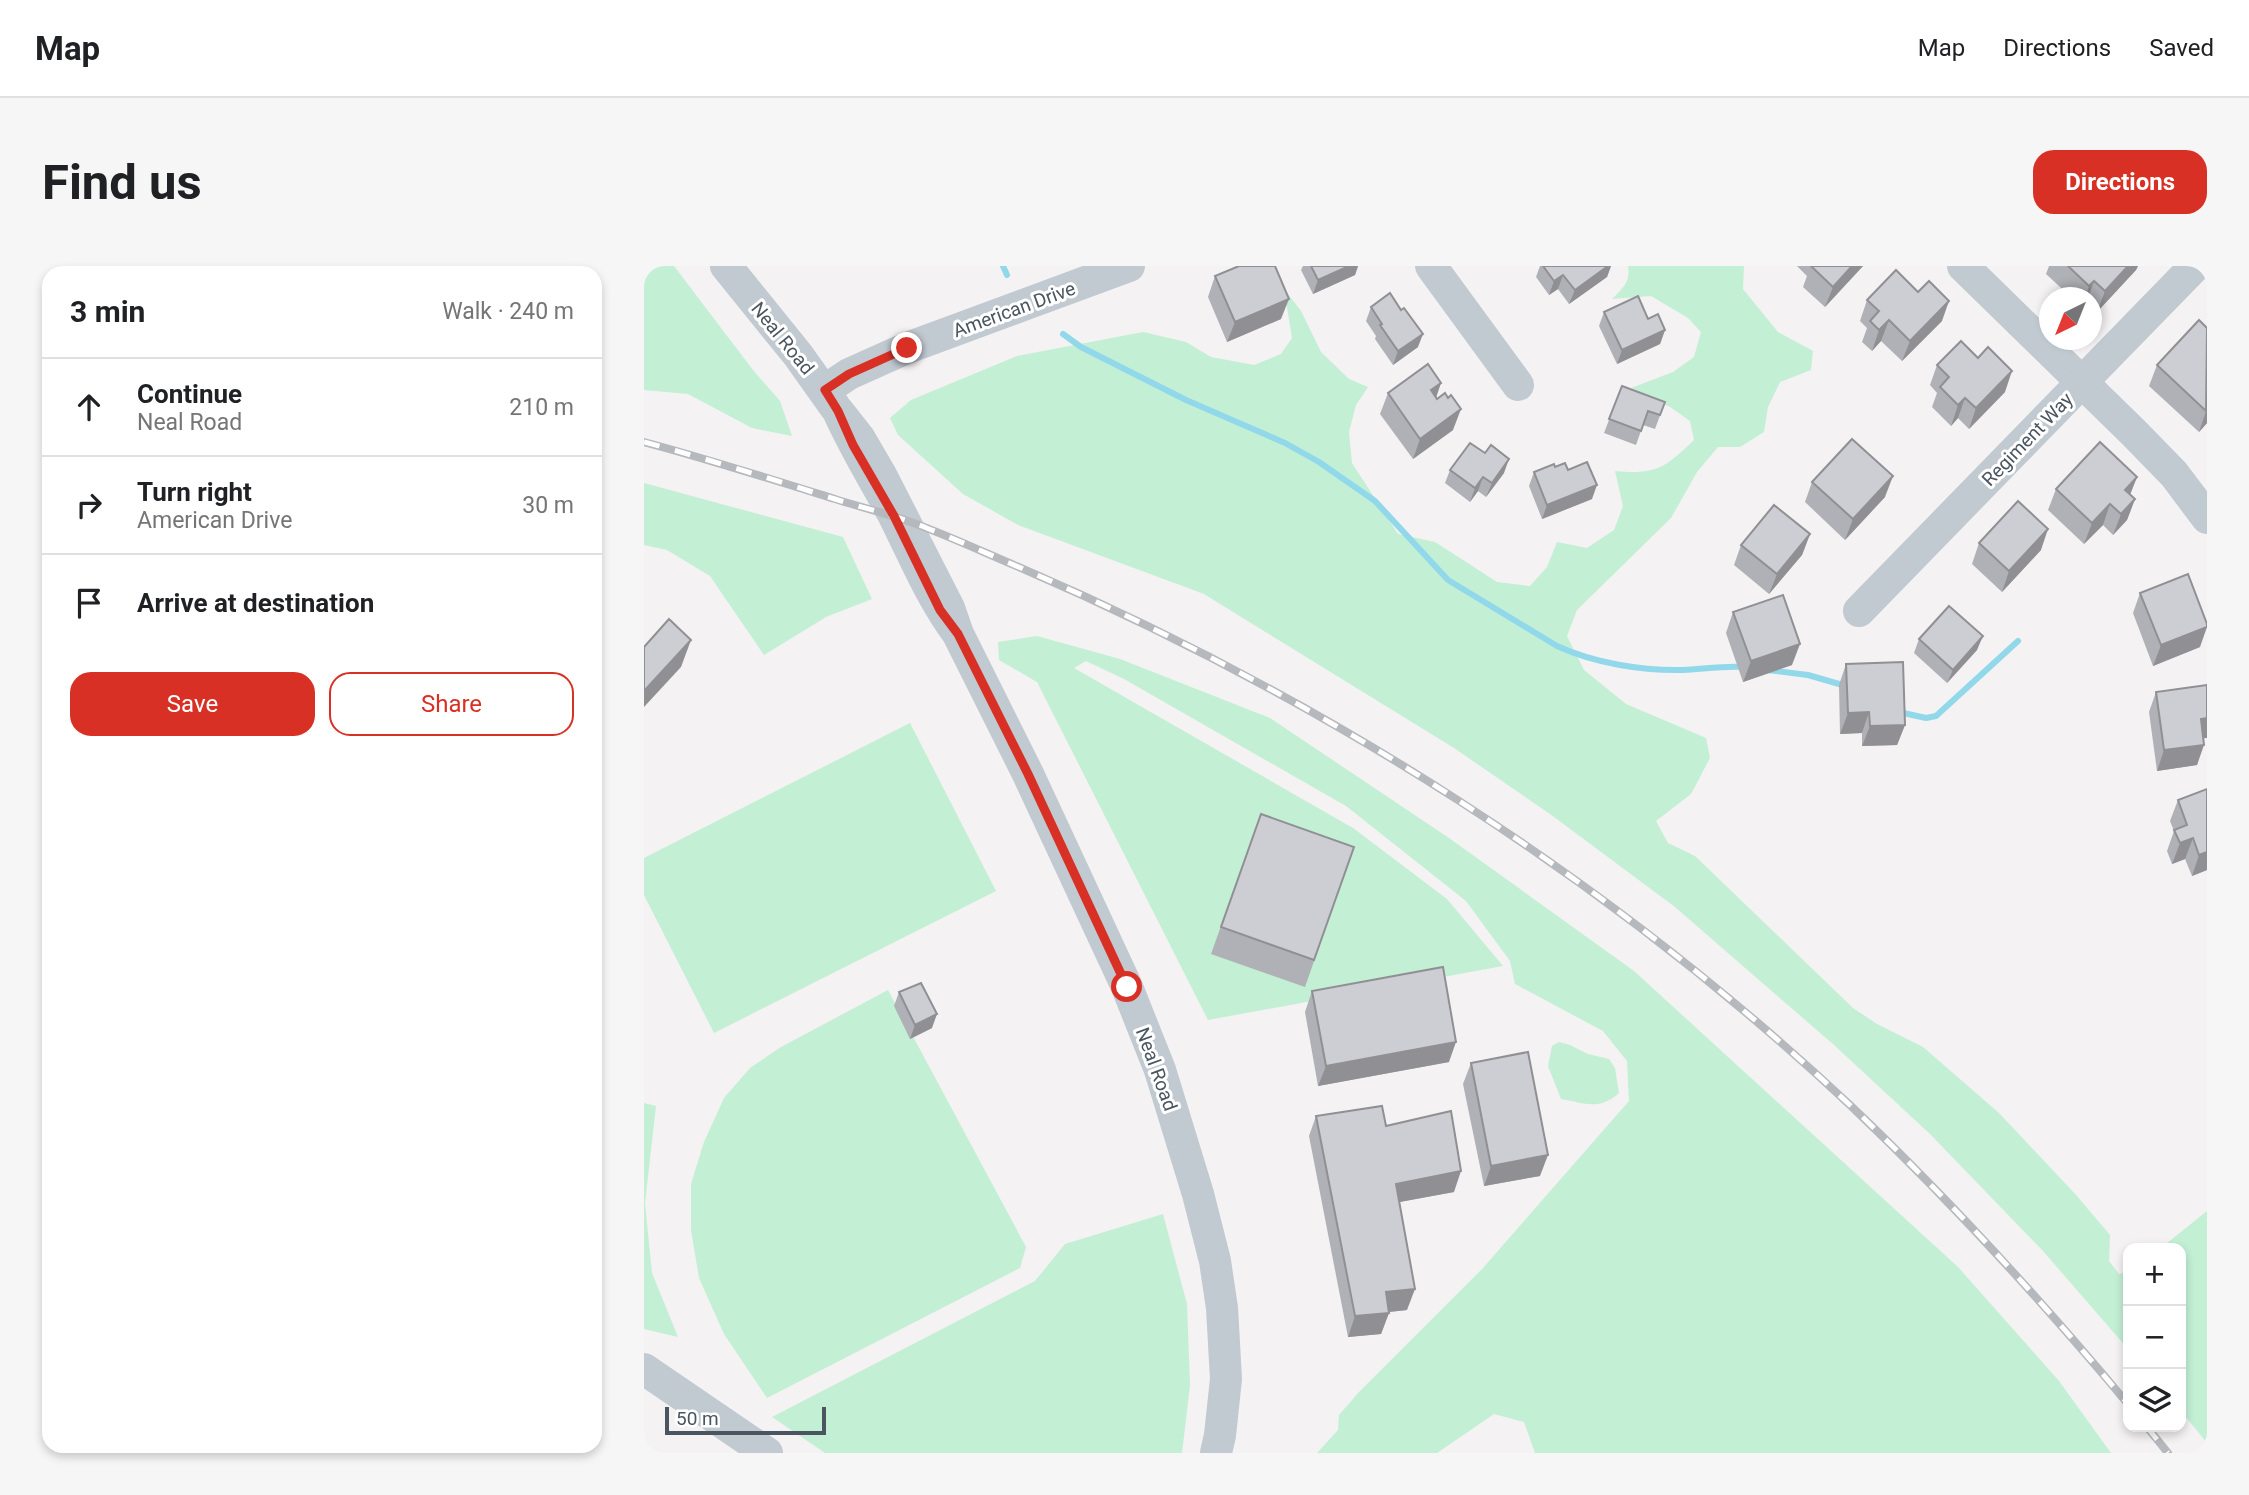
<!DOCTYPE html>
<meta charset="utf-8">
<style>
body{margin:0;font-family:Roboto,sans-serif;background:#f6f6f6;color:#202124}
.controls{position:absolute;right:21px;bottom:21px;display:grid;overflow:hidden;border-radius:14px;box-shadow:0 4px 10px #0003}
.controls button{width:63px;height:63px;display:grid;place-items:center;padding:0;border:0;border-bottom:2px solid #e0e0e0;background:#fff;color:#202124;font:35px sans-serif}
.compass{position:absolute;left:1395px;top:21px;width:63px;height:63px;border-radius:50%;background:#fff;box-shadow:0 4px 10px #0003;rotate:223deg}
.scale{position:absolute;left:21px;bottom:18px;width:161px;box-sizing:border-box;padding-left:7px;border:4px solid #4a5560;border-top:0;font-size:19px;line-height:24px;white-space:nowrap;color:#4a5560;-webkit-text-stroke:5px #fff;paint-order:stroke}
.stop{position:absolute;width:21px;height:21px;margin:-16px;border:5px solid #d93025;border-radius:50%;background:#fff}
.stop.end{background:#d93025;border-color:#fff;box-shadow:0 2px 7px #0008}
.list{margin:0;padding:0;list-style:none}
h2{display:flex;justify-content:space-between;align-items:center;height:91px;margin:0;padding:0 28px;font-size:30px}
h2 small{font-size:23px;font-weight:400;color:#757577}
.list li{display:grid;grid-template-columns:46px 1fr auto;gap:21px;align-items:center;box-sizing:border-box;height:98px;padding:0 28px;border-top:2px solid #e0e0e0}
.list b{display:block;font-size:26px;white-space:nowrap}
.list p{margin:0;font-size:23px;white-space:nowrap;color:#757577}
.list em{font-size:23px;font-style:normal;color:#757577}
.actions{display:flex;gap:14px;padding:21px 28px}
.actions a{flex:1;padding:16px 0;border:2px solid #d93025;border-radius:21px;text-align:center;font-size:24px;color:#d93025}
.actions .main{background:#d93025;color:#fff}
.icon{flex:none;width:38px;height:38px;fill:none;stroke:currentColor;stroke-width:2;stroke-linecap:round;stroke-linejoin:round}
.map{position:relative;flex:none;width:1563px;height:1187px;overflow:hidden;border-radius:21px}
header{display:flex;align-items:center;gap:42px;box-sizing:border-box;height:98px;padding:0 35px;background:#fff;border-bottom:2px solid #e0e0e0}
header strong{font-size:33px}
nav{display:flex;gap:38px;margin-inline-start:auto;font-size:24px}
.intro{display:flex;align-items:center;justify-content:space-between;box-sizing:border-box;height:168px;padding:0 42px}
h1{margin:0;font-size:49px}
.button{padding:18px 32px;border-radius:21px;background:#d93025;color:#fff;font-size:24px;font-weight:700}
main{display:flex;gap:42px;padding:0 42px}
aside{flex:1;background:#fff;border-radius:21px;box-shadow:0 4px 10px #0003}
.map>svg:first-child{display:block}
</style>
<header>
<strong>Map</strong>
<nav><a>Map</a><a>Directions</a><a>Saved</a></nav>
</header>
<div class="intro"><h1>Find us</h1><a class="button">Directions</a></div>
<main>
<aside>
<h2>3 min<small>Walk · 240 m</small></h2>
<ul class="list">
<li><svg class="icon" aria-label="ahead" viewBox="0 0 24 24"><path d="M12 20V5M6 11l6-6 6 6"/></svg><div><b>Continue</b><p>Neal Road</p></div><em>210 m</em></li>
<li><svg class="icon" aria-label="right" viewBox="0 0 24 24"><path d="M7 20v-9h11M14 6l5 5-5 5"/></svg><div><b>Turn right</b><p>American Drive</p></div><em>30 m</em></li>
<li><svg class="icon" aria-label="arrive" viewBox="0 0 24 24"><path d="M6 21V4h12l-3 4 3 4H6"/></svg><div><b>Arrive at destination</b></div></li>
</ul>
<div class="actions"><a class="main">Save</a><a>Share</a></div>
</aside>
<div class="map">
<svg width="1563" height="1187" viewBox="0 0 1563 1187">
<rect width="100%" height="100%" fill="#f4f2f2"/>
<!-- green -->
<g fill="#c3efd5">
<polygon points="0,0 30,0 109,104 136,135 148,170 108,162 44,128 0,124"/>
<path d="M 984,0 L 1100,0 L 1099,23 L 1134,66 L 1169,85 L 1167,104 L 1136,116 L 1124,141 L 1120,166 L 1096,181 L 1074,181 L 1053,206 L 1027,252 L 933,344 L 923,370 L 940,404 L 982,438 L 1062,472 L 1066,492 L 1047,528 L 1012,555 L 1024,577 L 1051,590 L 1209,742 L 1233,758 L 1279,781 L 1355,847 L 1433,930 L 1466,969 L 1465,995 L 1475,1008 L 1484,1005 L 1484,1083 L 1399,985 L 1286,868 L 1190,779 L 1031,641 L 906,548 L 810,482 L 560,328 L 374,259 L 319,228 L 254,169 L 246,152 L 267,134 L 373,90 L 499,66 L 542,76 L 567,91 L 610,99 L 637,88 L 648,72 L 640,23 L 657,45 L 677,86 L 705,113 L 724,121 L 712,139 L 705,166 L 708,197 L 754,268 L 791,276 L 853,316 L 886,320 L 903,301 L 913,276 L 943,282 L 970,264 L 979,240 L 971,205 C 1012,209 1021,202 1050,174 L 1046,155 L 1026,141 L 987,122 L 1029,106 L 1050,91 L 1057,66 L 1044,52 L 1007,30 L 968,33 C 978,23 987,16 984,0 Z"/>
<polygon points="0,217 199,271 228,333 182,351 120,389 66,310 23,284 0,279"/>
<polygon points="393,370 476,393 626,452 805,572 990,705 1314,1001 1415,1115 1467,1187 891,1187 880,1156 850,1148 793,1187 673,1187 694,1164 695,1149 715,1126 839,1002 985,835 983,795 959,765 871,718 866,695 822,635 702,540 480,413 442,395 430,402 709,562 803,633 859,700 564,754 393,416 355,394 354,376"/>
<polygon points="266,457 352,625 70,767 0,629 0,592"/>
<polygon points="244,724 382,981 376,1002 123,1132 80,1068 55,1012 47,964 47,918 60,876 80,832 106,802 137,781"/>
<path d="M 915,776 L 926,779 L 944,788 L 965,793 L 971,802 L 975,827 C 955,845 941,837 917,833 L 904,800 L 908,780 Z"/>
<polygon points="0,837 12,840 1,937 8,1007 34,1071 0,1063"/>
<polygon points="1563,945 1563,1177 1537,1145 1537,982 1517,982"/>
<polygon points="519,948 543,1038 546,1119 538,1187 181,1187 128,1151 391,1015 421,978"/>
</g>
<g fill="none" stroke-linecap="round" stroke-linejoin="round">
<!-- stream -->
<g stroke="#92d8eb" stroke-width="6">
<polyline points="359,0 363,9"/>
<path d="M 419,68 L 437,81 L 542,134 L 641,177 L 675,196 L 731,235 L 804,314 L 913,380 C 950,397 998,405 1039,404 C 1059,403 1079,400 1099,401"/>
<polyline points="1123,404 1164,409 1202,420"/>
<polyline points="1255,446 1282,452 1292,450 1374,375"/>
</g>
<!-- minor -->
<g stroke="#c1c9d1" stroke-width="32">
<polyline points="82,0 154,89 191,141"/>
<polyline points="787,0 874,119"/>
<polyline points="1319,0 1489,166 1530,208 1563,252"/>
<polyline points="181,124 205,108 263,82 485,0"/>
<polyline points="1215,345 1551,0"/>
<path d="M 314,368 C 287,332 270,290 250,250 C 231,215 210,181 194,145 L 216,173 L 237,209 L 305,342 L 314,368 L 384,508 L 483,721 L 516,804 L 554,928 L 571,995 L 578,1042 L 582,1113 L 576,1169 L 572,1187"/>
<polyline points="0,1103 123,1187"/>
</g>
<defs>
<g id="rail">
<path d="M 0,176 C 64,193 127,213 191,233 C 222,243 255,250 285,263 C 316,275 346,289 377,302 C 681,433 965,613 1207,840 C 1306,934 1397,1034 1484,1138"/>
<polyline points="1503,1161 1524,1187"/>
</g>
</defs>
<!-- rail casing -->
<use href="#rail" stroke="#b5b8bc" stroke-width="8"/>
<!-- rail -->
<use href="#rail" stroke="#fff" stroke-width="5" stroke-dasharray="16" stroke-linecap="butt"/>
</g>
<!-- wall -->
<g fill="#b0b1b6">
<polygon points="659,0 714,0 711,9 669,28 657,4"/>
<polygon points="896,0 967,0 963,11 925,38 914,23 905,29 892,11"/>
<polygon points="1153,0 1219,0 1181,41 1159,21 1163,10"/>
<polygon points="1405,0 1494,0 1492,4 1453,46 1447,40 1447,32 1428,32 1402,8"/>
<polygon points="571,10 637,53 583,76 564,31"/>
<polygon points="1223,34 1298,55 1258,95 1237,75 1228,85 1218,76 1223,62 1216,55"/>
<polygon points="727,41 774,81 749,99 731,73 732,70 722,55"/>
<polygon points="960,46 1004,53 1021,64 1016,78 973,98 955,60"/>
<polygon points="1563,62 1563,157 1555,166 1505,120 1513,99"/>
<polygon points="1293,99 1361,126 1325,163 1314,152 1307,160 1288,141 1293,127 1286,119"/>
<polygon points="978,120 1021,136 1011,163 999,159 992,179 960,167"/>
<polygon points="744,127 792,131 809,164 769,193 736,148"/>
<polygon points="911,201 924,204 948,233 898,253 885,220 890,206"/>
<polygon points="806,204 860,207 842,231 834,225 826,236 801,217"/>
<polygon points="1493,211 1486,229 1491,233 1483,254 1469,269 1459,259 1440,278 1404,244 1412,223"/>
<polygon points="1168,216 1241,231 1201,274 1161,236"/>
<polygon points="1166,268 1158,289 1125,328 1090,299 1097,279"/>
<polygon points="1335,277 1397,284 1358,326 1328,298"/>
<polygon points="1496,327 1556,381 1509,400 1489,347"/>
<polygon points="1089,346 1148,399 1099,416 1082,367"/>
<polygon points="1275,373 1333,384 1303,417 1270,387"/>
<polygon points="1202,398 1261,459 1253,479 1218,480 1218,467 1196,468 1195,419"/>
<polygon points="1563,419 1563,472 1560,472 1553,499 1513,505 1505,446 1512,426"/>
<polygon points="1563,523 1563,604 1548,610 1541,593 1528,598 1523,585 1530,565 1526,555 1534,534"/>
<polygon points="617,548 710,581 661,721 567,688"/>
<polygon points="668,725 805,796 674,820 661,746"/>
<polygon points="255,726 288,762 266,773 250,740"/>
<polygon points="827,797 896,910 840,920 819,818"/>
<polygon points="672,850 742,860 810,926 755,936 763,1044 745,1046 737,1068 704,1071 665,870"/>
</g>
<!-- shaded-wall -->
<g fill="#909094">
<polygon points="705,0 714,0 711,9 669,28 674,14"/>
<polygon points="964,0 967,0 963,11 925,38 931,24"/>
<polygon points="1208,0 1219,0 1181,41 1189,21"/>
<polygon points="1484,0 1494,0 1492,4 1453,46 1461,25"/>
<polygon points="919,9 914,23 905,29 910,15"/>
<polygon points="1450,15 1444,32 1441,32 1445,20"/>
<polygon points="645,33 637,53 583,76 591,56"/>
<polygon points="1305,35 1298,55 1258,95 1266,75"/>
<polygon points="1245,54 1237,75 1228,85 1235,64"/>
<polygon points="1021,64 1016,78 973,98 978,84"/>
<polygon points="779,68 774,81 749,99 754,85"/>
<polygon points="1368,105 1361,126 1325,163 1332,142"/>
<polygon points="797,117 790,138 787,124"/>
<polygon points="1321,132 1314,152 1307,160 1314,139"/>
<polygon points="817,143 809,164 769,193 776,173"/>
<polygon points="1563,144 1563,157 1555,166 1562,145"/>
<polygon points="865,193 860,207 842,231 848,217"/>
<polygon points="1249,210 1241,231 1201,274 1209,253"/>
<polygon points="839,211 834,225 826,236 831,222"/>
<polygon points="1493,211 1485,231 1481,224"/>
<polygon points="953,219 948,233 898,253 903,239"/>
<polygon points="1491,233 1483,254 1469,269 1477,248"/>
<polygon points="1466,238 1459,259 1440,278 1448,257"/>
<polygon points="1404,263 1397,284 1358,326 1365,305"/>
<polygon points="1166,268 1158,289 1125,328 1133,308"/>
<polygon points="1563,361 1556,381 1509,400 1517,379"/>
<polygon points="1339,370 1333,384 1303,417 1309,404"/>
<polygon points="47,374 37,401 0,441 0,425"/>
<polygon points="1156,378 1148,399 1099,416 1107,395"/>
<polygon points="1225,446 1218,467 1196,468 1204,447"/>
<polygon points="1563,452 1563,472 1550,473 1557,453"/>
<polygon points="1261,459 1253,479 1218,480 1226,460"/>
<polygon points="1560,479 1553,499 1513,505 1520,484"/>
<polygon points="1549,572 1541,593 1528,598 1536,577"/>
<polygon points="1563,586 1563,604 1548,610 1555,589"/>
<polygon points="293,748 288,762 266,773 271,759"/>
<polygon points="812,776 805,796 674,820 682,800"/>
<polygon points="904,889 896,910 840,920 847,900"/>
<polygon points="817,905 810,926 745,938 752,918"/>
<polygon points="771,1023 763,1044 735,1047 742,1026"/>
<polygon points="745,1047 737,1068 704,1071 711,1050"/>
</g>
<!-- building -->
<g fill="#cdced4" stroke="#909094" stroke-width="2">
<polygon points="595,0 631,0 645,33 591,56 571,10"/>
<polygon points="667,0 705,0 674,14"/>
<polygon points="899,0 964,0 931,24 919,9 910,15"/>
<polygon points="1167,0 1208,0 1189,21"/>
<polygon points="1424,0 1484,0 1461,25 1450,15 1445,20"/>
<polygon points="1252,4 1274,26 1285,15 1305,35 1266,75 1245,54 1235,64 1226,55 1235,45 1223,34"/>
<polygon points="746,27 757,44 760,42 779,68 754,85 736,59 738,58 727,41"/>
<polygon points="994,30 1004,53 1014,48 1021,64 978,84 960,46"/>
<polygon points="1555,54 1563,62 1562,145 1513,99"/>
<polygon points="1317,75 1334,92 1344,81 1368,105 1332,142 1321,132 1314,139 1296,121 1305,111 1293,99"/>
<polygon points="784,98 797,117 787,124 793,133 801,127 804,132 807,129 817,143 776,173 744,127"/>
<polygon points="978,120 1021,136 1016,149 1004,145 997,165 965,153"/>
<polygon points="1208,173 1249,210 1209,253 1168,216"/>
<polygon points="1456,176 1493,211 1481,224 1491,233 1477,248 1466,238 1448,257 1412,223"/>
<polygon points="826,177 841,187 847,179 865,193 848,217 839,211 831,222 806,204"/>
<polygon points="943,196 953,219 903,239 890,206 910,198 911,201 921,197 924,204"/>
<polygon points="1374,235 1404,263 1365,305 1335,277"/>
<polygon points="1130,239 1166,268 1133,308 1097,279"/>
<polygon points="1544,308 1563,358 1563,361 1517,379 1496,327"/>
<polygon points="1139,329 1156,378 1107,395 1089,346"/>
<polygon points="1305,340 1339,370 1309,404 1275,373"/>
<polygon points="25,353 47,374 0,425 0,381"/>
<polygon points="1259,396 1261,459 1226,460 1225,446 1204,447 1202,398"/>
<polygon points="1563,419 1563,452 1557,453 1560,479 1520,484 1512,426"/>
<polygon points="1563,523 1563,586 1555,589 1549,572 1536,577 1530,564 1543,559 1534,534"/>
<polygon points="617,548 710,581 670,694 577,661"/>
<polygon points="799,701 812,776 682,800 668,725"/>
<polygon points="277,717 293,748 271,759 255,726"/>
<polygon points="884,786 904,889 847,900 827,797"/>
<polygon points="738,840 742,860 807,845 817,905 752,918 771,1023 742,1026 745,1047 711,1050 672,850"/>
</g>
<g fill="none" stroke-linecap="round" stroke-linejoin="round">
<!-- route -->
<polyline stroke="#d93025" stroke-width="9" points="263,82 205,108 181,124 194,145 209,179 250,250 296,344 314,368 384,508 483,721"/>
</g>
<g text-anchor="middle" stroke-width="6" stroke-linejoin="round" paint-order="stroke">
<!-- street labels -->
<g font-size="19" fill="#4a5560" stroke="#fff">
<text transform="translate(370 43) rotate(-20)" y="7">American Drive</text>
<text transform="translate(139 72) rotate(51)" y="7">Neal Road</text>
<text transform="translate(1383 173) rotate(-46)" y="7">Regiment Way</text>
<text transform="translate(513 803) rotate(70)" y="7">Neal Road</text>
</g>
</g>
</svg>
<div class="controls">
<button>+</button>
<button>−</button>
<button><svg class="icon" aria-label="layers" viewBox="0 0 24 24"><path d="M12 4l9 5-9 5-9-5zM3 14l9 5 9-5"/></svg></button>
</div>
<svg class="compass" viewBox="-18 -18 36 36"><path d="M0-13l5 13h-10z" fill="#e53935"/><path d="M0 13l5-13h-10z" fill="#757577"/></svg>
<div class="scale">50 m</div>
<div class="stop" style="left:483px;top:721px"></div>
<div class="stop end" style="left:263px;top:82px"></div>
</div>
</main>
